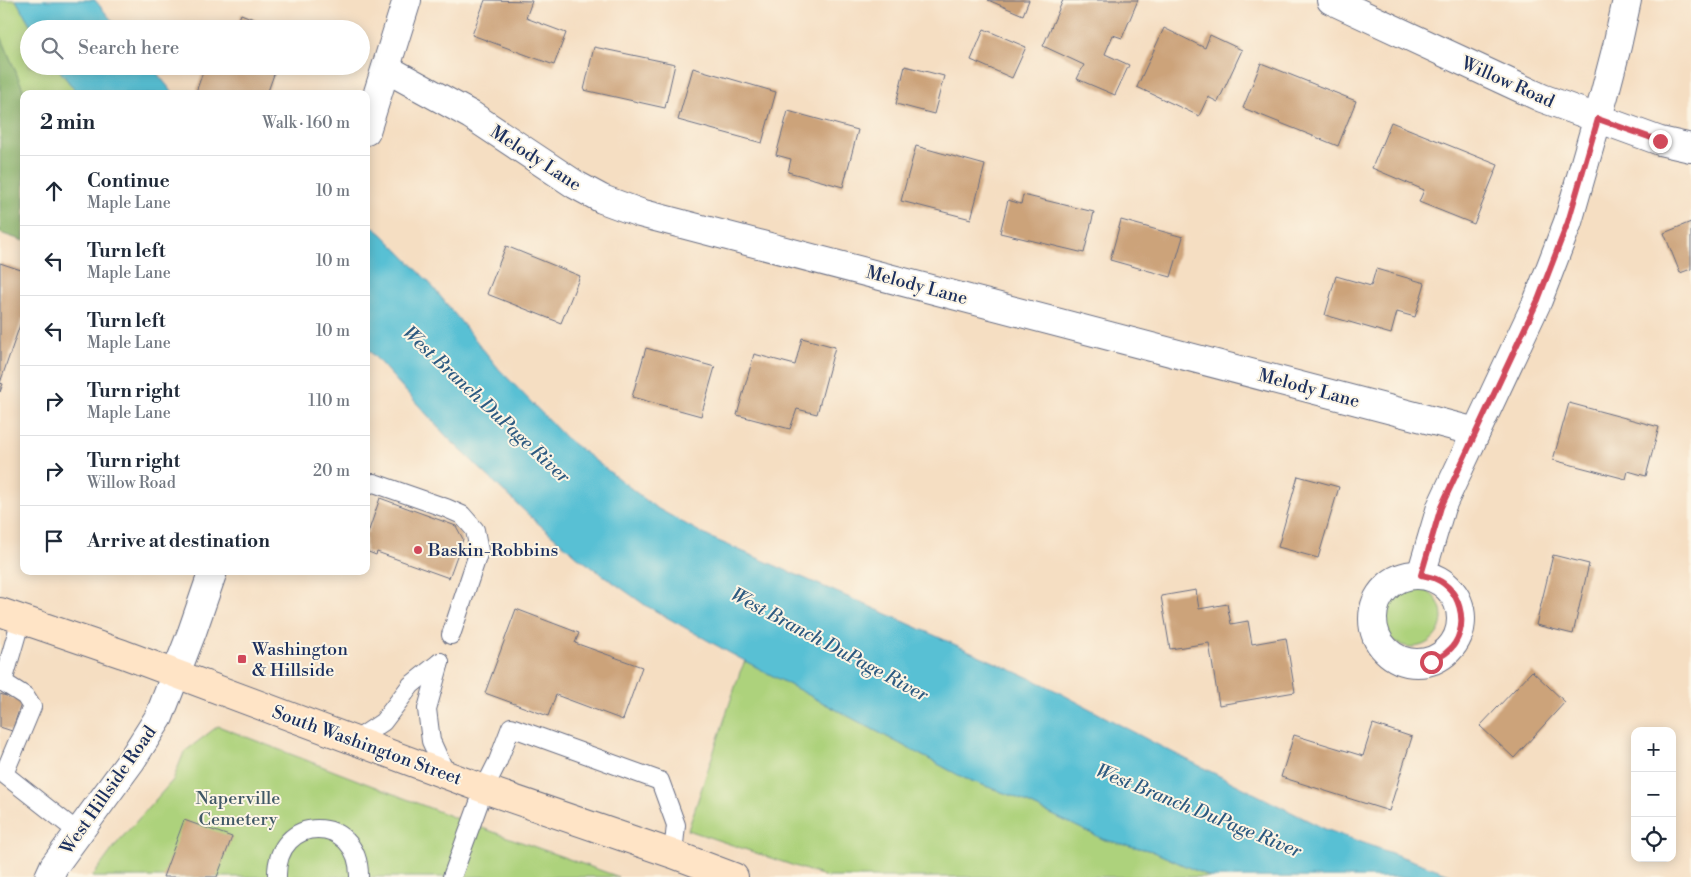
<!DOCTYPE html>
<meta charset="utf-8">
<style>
body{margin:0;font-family:"Libre Bodoni",serif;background:#f2f2f3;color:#1f2937}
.controls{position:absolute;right:15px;bottom:15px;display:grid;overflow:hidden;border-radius:10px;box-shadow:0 2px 12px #0003}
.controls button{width:45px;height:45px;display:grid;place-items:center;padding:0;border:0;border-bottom:1px solid #e0e1e3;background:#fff;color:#1f2937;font:25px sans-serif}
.stop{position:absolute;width:15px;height:15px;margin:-11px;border:4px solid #d1495b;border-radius:50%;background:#fff}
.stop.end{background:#d1495b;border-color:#fff;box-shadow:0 1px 5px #0008}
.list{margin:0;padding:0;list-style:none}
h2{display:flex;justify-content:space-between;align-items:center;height:65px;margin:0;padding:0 20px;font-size:21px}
h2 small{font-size:16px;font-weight:400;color:#747a83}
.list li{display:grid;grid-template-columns:32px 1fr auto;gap:15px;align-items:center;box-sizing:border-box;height:70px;padding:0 20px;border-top:1px solid #e0e1e3}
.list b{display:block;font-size:19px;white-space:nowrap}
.list p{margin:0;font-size:16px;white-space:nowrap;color:#747a83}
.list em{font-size:16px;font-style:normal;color:#747a83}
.icon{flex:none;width:28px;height:28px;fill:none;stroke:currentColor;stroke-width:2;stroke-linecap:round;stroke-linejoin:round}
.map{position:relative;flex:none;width:1691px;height:877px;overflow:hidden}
.search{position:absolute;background:#fff;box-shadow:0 2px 12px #0003;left:20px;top:20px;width:350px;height:55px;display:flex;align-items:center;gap:12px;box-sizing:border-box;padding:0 18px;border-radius:28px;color:#747a83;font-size:19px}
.panel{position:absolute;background:#fff;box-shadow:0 2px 12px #0003;left:20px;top:90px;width:350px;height:485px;border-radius:10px}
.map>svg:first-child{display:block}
</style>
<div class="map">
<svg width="1691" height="877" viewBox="0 0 1691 877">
<rect width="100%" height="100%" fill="#fcf5e5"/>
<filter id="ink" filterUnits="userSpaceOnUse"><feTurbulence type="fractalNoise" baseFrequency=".02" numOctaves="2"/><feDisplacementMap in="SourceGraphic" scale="10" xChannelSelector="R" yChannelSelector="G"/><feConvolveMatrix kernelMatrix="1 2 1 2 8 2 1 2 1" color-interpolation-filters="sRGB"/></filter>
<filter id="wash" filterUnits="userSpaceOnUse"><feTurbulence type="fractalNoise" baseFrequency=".0096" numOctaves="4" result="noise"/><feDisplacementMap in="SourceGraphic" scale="20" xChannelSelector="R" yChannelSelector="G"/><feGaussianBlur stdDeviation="1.12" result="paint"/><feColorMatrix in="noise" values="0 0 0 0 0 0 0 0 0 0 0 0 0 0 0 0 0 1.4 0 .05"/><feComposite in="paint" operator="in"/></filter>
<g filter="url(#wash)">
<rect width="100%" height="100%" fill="#f5dec2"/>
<!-- green -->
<g fill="#add27c" stroke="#64806d">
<polygon points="0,0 16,0 33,29 29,29 29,66 56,66 78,94 25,94 0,34"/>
<circle cx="1412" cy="617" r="30"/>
<polygon points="745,661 964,778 1015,797 1105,840 1152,851 1210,877 827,877 688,830 740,672"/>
<polygon points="218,726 471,824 619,877 92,877 118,842 173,780 184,752"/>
</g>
<!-- forest -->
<polygon fill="#8ab46c" stroke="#527265" points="0,34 25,94 24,94 24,241 0,233"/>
<!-- water -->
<g fill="#58c0d4" stroke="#3a7899">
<polygon points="16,0 95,0 119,29 33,29"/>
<polygon points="56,66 151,66 174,94 78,94"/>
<polygon points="366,221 383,235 428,281 499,369 566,438 655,507 709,537 887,614 1045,685 1156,744 1325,829 1458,877 1210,877 1152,851 1105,840 1015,797 964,778 730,653 645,605 579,558 533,519 448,438 366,347"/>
</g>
<g id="blocks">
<!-- building -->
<g fill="#cca37a">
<polygon points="485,0 532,1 526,18 566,33 554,65 472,35"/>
<polygon points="988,0 1029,0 1023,15"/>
<polygon points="1063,0 1138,0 1122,38 1113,35 1105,54 1129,65 1115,95 1077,79 1084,65 1043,46"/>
<polygon points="241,14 279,29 235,29"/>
<polygon points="1164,28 1205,48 1210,35 1242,50 1218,102 1208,97 1199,116 1137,87"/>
<polygon points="984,29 1026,47 1012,78 971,60"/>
<polygon points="594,47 675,64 665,108 584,90"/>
<polygon points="1261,63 1356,101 1338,146 1243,108"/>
<polygon points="205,66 221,68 221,66 277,66 267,94 200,94 196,92"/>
<polygon points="905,66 944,76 934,114 896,104"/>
<polygon points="693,68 776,92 762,143 678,120"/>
<polygon points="788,111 858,130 843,187 788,172 791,159 776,155"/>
<polygon points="1391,122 1498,165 1474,224 1419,202 1424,190 1372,168"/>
<polygon points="916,146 985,165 971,219 901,201"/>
<polygon points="1023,195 1094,212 1084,253 1000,233 1008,200 1021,204"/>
<polygon points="1121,220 1183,237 1171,277 1110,260"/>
<polygon points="1691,222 1691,269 1680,273 1664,233"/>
<polygon points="506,246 580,276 561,323 487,294"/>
<polygon points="0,263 24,271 24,320 22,319 0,383 3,384 0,392"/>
<polygon points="1376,269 1425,283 1415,317 1397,312 1391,334 1325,315 1336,276 1371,286"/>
<polygon points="802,338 835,347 817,414 797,409 790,429 737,415 754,354 795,365"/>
<polygon points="646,348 715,367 701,416 632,397"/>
<polygon points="1569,403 1659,427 1646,476 1628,471 1626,479 1553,460"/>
<polygon points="1298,476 1339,487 1318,558 1278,547"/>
<polygon points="380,498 456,526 463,539 449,578 377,552 376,555 366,551 366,532 368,533"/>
<polygon points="1553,555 1589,564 1573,634 1536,625"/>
<polygon points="1196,590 1199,609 1227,604 1231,624 1248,621 1252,644 1286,638 1295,692 1219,705 1209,643 1170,649 1161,596"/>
<polygon points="516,609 579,633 575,643 642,667 623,720 556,695 548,716 485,693"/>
<polygon points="1532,671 1565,702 1514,758 1480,726"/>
<polygon points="0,694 22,701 12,731 0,727"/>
<polygon points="1373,724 1412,737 1389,811 1281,777 1294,735 1363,756"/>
<polygon points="184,820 232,837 217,877 163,877"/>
</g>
</g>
</g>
<g filter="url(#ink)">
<use href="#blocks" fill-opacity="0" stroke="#676c81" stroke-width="1"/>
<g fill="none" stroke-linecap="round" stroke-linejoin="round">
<defs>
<g id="lane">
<polyline points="366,485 374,483 446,508 462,515 475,530 479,551 451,635"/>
<polyline points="440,662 427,709 431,741 446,774"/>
<polyline points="0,682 3,682 21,619"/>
<polyline points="3,682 25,696 32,707 4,774 79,833"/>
<polyline points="356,740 383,722 411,685 440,662"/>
<path d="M 277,877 C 275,813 360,813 359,877"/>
<polyline points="452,877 484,789 498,761 511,727 660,781 676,825 673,854"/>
</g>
<g id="street">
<polyline points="1331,0 1542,98 1660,141 1691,148"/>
<polyline points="387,69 471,115 576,185 602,199 640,213 1476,432"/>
<polyline points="366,131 407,0"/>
<circle cx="1417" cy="619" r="44"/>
<polyline points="1421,575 1441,507 1538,300 1568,222 1604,96 1617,46 1627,0"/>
<polyline points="49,877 54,866 131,761 159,717 192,632 213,571"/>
</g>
<polyline id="secondary" points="0,612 123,654 484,789 673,854 734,877"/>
</defs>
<!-- lane casing -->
<use href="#lane" stroke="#676c81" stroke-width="20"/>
<!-- street casing -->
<use href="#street" stroke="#676c81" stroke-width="30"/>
<!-- secondary casing -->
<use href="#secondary" stroke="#676c81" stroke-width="30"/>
<!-- lane -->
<use href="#lane" stroke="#fff" stroke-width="18"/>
<!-- street -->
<use href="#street" stroke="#fff" stroke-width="28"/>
<!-- secondary -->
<use href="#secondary" stroke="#ffe4c6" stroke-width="28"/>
</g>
</g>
<g fill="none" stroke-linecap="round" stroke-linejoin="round" filter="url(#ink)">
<!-- route -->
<path stroke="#d1495b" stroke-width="6" d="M 1431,662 C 1440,657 1450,652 1455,643 C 1468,621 1460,590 1436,579 C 1432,577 1426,576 1421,575 L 1441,507 L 1538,300 L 1568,222 L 1598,119 L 1660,141"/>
</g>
<!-- markers -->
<g fill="#d1495b" stroke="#fcf5e5" stroke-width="2">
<circle cx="418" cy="550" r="5"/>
<rect x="237" y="654" width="10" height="10" rx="2.5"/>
</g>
<g text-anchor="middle" stroke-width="4" stroke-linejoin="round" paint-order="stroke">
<!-- street labels -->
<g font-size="18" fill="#1b2f5e" stroke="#fcf5e5">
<text transform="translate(1508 82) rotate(24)" y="6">Willow Road</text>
<text transform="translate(536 158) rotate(33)" y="6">Melody Lane</text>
<text transform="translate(917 285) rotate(15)" y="6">Melody Lane</text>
<text transform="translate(1309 388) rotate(15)" y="6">Melody Lane</text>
<text transform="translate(367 745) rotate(20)" y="6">South Washington Street</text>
<text transform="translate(108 790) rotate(-55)" y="6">West Hillside Road</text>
</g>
<!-- poi labels -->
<g font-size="18" fill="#1b2f5e" stroke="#fcf5e5" text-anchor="start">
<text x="428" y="556">Baskin-Robbins</text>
<text x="252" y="655">Washington<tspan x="252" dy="21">&amp; Hillside</tspan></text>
</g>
<!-- park labels -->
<g font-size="18" fill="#405866" stroke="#fcf5e5">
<text x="238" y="804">Naperville<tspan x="238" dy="21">Cemetery</tspan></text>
</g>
<!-- water labels -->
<g font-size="19" font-style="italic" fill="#2d5a81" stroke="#fcf5e5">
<text transform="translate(487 404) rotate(43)" y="7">West Branch DuPage River</text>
<text transform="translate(830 644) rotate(28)" y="7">West Branch DuPage River</text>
<text transform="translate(1199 810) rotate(22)" y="7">West Branch DuPage River</text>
</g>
</g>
</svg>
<div class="controls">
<button>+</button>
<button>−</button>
<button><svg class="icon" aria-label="locate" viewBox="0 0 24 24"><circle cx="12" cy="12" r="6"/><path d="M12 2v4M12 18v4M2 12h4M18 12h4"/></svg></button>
</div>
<div class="stop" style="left:1431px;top:662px"></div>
<div class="stop end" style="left:1660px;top:141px"></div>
<div class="search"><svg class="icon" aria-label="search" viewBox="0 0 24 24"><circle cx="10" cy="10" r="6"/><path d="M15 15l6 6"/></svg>Search here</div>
<section class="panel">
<h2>2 min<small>Walk · 160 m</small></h2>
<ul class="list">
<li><svg class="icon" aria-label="ahead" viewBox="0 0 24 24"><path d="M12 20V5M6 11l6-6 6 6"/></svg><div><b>Continue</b><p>Maple Lane</p></div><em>10 m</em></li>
<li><svg class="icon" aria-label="left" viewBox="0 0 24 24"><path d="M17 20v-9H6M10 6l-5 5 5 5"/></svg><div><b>Turn left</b><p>Maple Lane</p></div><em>10 m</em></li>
<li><svg class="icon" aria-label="left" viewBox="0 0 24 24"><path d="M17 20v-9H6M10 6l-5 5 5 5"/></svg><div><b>Turn left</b><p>Maple Lane</p></div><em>10 m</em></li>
<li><svg class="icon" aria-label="right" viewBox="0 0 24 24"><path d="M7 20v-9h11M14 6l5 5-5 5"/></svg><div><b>Turn right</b><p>Maple Lane</p></div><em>110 m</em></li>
<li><svg class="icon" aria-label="right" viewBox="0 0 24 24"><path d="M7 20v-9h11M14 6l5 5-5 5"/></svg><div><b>Turn right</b><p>Willow Road</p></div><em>20 m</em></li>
<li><svg class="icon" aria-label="arrive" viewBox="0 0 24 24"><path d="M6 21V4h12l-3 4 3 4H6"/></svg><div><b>Arrive at destination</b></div></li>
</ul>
</section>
</div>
